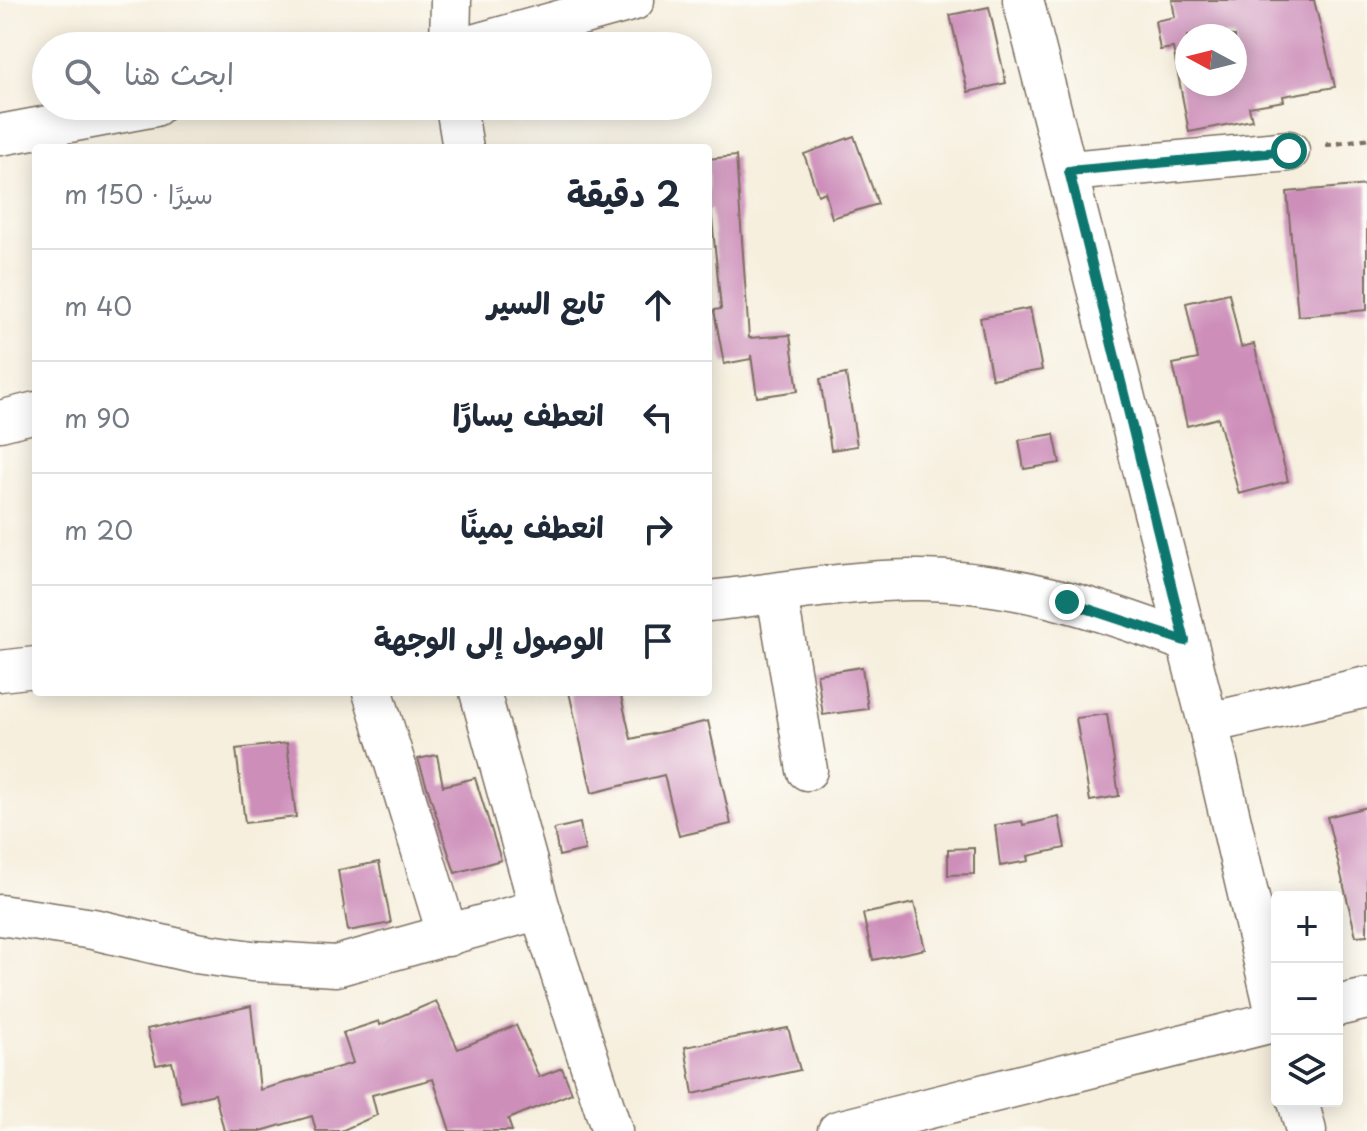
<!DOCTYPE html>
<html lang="ar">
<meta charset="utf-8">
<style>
body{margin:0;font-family:"Playpen Sans","Playpen Sans Arabic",sans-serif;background:#f6f6f7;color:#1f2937;direction:rtl}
.controls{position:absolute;right:24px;bottom:24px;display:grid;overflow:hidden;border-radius:8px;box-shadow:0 4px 20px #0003}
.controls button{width:72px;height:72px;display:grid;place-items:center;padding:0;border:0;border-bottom:2px solid #e0e1e3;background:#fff;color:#1f2937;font:40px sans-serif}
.compass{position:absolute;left:1175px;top:24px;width:72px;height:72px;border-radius:50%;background:#fff;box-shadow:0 4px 20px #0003;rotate:277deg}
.stop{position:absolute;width:24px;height:24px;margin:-18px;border:6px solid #0f766e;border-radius:50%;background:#fff}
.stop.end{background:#0f766e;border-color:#fff;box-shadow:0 2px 8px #0008}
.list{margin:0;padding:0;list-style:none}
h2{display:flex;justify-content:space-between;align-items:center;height:104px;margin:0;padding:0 32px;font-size:34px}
h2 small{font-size:26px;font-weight:400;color:#747a83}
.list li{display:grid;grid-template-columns:52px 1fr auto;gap:24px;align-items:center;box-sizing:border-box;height:112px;padding:0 32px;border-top:2px solid #e0e1e3}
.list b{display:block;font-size:30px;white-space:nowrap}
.list em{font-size:26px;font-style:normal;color:#747a83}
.icon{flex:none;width:44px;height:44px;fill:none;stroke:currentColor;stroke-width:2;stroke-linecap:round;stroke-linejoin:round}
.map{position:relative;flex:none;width:1367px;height:1131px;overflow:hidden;direction:ltr}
.search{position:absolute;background:#fff;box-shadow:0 4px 20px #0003;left:32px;top:32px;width:680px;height:88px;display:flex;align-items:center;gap:20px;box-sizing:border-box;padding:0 28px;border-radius:44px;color:#747a83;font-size:30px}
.panel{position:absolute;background:#fff;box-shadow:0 4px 20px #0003;left:32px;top:144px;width:680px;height:552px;border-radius:8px;direction:rtl}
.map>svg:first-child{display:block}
</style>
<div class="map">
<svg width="1367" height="1131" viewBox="0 0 1367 1131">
<rect width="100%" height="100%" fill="#fdfcf7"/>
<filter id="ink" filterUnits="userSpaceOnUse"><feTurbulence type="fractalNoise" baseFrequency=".0125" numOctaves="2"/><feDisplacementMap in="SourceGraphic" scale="16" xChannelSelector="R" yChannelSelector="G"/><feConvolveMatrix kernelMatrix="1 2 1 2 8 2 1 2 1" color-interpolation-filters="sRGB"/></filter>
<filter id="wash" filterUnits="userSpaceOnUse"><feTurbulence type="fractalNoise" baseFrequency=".006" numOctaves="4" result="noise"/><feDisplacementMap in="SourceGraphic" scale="32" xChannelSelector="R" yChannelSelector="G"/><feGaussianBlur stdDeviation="1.8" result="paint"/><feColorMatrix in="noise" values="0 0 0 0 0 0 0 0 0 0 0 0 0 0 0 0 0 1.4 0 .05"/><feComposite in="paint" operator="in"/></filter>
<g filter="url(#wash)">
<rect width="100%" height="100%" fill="#f6efde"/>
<g id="blocks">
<!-- building -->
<g fill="#cd8eba" fill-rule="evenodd">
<path d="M 1172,0 L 1314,0 L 1335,87 L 1283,96 L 1284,101 L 1249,107 L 1252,120 L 1189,132 L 1173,48 L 1160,50 L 1155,21 L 1175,17 ZM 1187,36 L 1235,36 L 1235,84 L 1187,84 Z"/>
<polygon points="989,7 1006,83 968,92 950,15"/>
<polygon points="854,136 878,204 832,218 825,192 818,195 804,154"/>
<polygon points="736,156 749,338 790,335 798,391 757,397 751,355 751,359 724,364 714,310 721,309 711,209 708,209 708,159"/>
<polygon points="1367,185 1367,310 1298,316 1287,192"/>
<polygon points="1229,293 1241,347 1254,344 1288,481 1239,494 1218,418 1187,426 1173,364 1198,359 1186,303"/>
<polygon points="1030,308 1042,370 992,379 980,318"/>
<polygon points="846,374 857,446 831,450 820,379"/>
<polygon points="1054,434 1060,463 1024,469 1019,440"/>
<polygon points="862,667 868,709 823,715 817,674"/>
<polygon points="569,692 620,692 631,739 708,721 731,824 679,836 664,775 592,793"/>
<polygon points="1107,714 1119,796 1090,801 1076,718"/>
<polygon points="287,743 296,817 245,823 236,749"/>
<polygon points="437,755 443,786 475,778 501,860 455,873 418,759"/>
<polygon points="1367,807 1367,935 1356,936 1327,817"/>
<polygon points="1059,817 1065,848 1028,856 1029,861 1000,866 995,825 1022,821 1023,825"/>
<polygon points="580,823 585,850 559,856 554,829"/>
<polygon points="974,848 974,874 948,875 948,849"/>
<polygon points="379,862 391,923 348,931 338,870"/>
<polygon points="914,903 925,949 873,960 863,914"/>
<polygon points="436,1001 458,1049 516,1025 539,1077 562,1068 572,1093 508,1119 512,1131 450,1131 433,1079 372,1095 377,1115 341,1131 316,1131 312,1116 261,1131 224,1131 215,1094 181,1102 172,1062 156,1065 147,1029 251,1006 260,1090 353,1063 343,1033 379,1021 380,1025"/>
<polygon points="788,1028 800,1070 693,1094 685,1047"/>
</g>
</g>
</g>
<g filter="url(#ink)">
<use href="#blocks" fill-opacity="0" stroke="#7c6f61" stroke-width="2"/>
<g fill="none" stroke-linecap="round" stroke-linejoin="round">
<defs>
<g id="minor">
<polyline points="1023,0 1208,723 1277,1018"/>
<polyline points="450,46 451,0"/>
<polyline points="469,46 634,0"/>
<polyline points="456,106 463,148"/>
<polyline points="0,135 155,106"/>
<polyline points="1069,171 1289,151"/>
<polyline points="0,421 36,412"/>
<polyline points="777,594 807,770"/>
<path d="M 708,601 C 775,594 843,581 910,580 C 1004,578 1098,608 1185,641"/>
<polyline points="0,671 36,667"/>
<polyline points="373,692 448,936"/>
<polyline points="480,692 540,909 612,1131"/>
<polyline points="1208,723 1367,687"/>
<polyline points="0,915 93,929 196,953 252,961 336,966 540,909"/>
<polyline points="1337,1006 1367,999"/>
<polyline points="1298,1101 1306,1131"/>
<polyline points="838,1131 1277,1021"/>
</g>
</defs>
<!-- minor casing -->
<use href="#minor" stroke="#7c6f61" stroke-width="43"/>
<!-- path -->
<polyline stroke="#7c6f61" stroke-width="5" stroke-dasharray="6 6" stroke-linecap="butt" points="1326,145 1367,139"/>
<!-- minor -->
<use href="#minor" stroke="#fff" stroke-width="40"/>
</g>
</g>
<g fill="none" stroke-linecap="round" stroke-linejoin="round" filter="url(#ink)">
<!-- route -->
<polyline stroke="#0f766e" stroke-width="10" points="1067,602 1185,641 1069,171 1289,151"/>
</g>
</svg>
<div class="controls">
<button>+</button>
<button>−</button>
<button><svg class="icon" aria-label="layers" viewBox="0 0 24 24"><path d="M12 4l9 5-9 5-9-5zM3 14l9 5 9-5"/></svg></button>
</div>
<svg class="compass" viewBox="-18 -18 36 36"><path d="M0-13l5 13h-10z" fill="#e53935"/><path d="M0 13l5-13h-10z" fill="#747a83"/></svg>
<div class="stop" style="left:1289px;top:151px"></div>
<div class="stop end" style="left:1067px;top:602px"></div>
<div class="search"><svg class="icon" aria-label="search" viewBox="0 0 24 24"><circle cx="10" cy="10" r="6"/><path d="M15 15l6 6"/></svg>ابحث هنا</div>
<section class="panel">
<h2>2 دقيقة<small>سيرًا · 150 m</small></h2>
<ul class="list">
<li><svg class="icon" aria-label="ahead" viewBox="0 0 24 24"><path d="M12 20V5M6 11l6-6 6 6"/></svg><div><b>تابع السير</b></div><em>40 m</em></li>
<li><svg class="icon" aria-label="left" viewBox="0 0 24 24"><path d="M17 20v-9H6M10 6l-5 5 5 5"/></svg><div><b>انعطف يسارًا</b></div><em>90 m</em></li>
<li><svg class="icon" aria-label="right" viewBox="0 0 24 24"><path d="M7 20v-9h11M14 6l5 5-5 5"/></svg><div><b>انعطف يمينًا</b></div><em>20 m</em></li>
<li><svg class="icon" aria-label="arrive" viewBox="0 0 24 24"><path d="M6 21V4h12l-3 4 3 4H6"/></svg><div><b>الوصول إلى الوجهة</b></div></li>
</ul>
</section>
</div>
